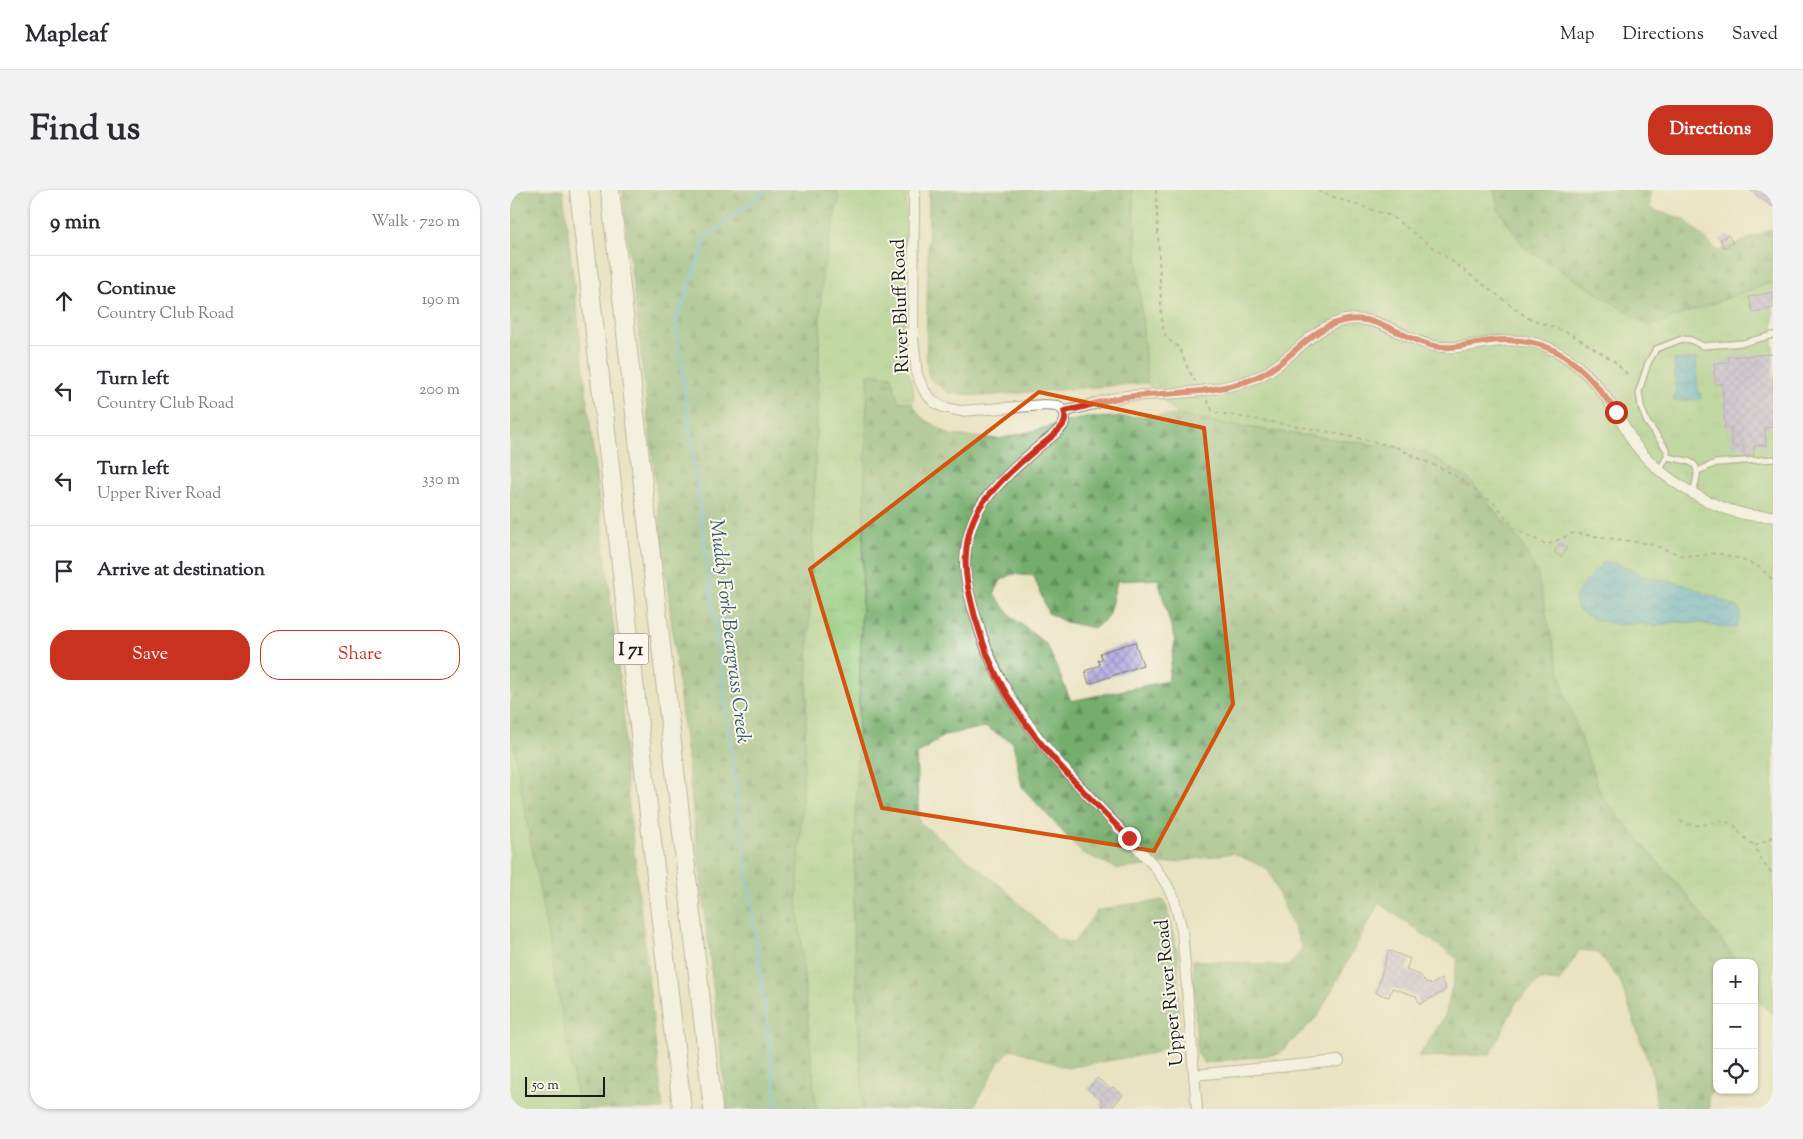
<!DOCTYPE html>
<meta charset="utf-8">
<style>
body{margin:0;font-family:"Sorts Mill Goudy",serif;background:#f2f2f3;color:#2b2b33}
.controls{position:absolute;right:15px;bottom:15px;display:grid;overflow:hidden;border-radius:10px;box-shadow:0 1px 4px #0004}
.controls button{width:45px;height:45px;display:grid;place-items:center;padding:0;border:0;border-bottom:1px solid #e1e1e2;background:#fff;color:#2b2b33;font:25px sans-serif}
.scale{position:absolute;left:15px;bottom:12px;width:80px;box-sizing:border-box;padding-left:5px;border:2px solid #1c1c1c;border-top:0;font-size:14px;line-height:18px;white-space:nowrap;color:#1c1c1c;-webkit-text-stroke:4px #fbf7ec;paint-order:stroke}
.stop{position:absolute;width:15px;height:15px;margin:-11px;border:4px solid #c8321e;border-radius:50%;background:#fff}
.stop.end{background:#c8321e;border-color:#fff;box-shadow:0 1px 5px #0008}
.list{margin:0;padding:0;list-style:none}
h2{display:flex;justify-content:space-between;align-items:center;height:65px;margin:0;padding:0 20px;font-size:21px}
h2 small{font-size:16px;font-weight:400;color:#7c7c81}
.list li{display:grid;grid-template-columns:32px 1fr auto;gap:15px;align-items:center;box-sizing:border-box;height:90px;padding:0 20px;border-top:1px solid #e1e1e2}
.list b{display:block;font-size:19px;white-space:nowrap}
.list p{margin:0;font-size:16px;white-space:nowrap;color:#7c7c81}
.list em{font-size:16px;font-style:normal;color:#7c7c81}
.actions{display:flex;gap:10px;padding:15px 20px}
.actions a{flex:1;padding:11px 0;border:1px solid #c8321e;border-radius:20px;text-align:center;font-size:18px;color:#c8321e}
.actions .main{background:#c8321e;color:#fff}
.icon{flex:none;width:28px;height:28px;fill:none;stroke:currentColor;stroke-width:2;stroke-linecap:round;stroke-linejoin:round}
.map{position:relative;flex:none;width:1263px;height:919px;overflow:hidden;border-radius:20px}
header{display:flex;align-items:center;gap:30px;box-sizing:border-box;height:70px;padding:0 25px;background:#fff;border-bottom:1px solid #e1e1e2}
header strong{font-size:24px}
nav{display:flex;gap:28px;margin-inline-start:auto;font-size:18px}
.intro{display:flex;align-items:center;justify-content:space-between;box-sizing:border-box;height:120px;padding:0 30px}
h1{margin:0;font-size:35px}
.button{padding:12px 22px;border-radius:20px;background:#c8321e;color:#fff;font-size:18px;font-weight:700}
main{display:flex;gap:30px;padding:0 30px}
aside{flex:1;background:#fff;border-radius:20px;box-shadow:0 1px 4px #0004}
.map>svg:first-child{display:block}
</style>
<header>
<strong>Mapleaf</strong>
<nav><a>Map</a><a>Directions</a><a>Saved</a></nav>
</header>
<div class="intro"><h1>Find us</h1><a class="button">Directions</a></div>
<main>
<aside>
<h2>9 min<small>Walk · 720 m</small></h2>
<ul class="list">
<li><svg class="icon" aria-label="ahead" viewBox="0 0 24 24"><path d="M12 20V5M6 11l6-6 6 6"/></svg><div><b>Continue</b><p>Country Club Road</p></div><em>190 m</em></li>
<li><svg class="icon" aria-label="left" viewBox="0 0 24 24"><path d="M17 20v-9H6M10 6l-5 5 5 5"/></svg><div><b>Turn left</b><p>Country Club Road</p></div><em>200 m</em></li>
<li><svg class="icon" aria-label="left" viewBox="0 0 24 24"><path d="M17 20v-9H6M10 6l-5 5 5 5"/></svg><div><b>Turn left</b><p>Upper River Road</p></div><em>330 m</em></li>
<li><svg class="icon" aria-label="arrive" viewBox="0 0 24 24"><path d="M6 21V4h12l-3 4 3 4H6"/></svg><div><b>Arrive at destination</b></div></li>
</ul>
<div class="actions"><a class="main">Save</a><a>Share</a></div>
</aside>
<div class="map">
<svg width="1263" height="919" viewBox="0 0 1263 919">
<defs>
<pattern id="grass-tufts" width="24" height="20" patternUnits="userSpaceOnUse" patternTransform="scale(1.25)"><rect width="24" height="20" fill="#92c97c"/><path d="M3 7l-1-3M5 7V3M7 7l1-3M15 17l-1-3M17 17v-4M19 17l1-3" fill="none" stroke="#7dac6b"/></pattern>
<pattern id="forest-firs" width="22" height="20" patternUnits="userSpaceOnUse" patternTransform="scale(1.25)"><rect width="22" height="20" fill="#75ad6c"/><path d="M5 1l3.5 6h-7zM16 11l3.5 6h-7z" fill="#5f8c58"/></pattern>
<pattern id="water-waves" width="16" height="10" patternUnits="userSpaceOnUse" patternTransform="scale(1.25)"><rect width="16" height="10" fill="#51adcf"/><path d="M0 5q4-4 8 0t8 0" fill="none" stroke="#428ca7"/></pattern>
<pattern id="building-cross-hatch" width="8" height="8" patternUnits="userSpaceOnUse" patternTransform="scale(1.25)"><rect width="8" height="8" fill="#b3abe3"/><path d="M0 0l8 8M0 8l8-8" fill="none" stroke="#918ab7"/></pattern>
</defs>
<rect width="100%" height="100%" fill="#fbf7ec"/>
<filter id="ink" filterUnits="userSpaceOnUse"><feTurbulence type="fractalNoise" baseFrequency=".02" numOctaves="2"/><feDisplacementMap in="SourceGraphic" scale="10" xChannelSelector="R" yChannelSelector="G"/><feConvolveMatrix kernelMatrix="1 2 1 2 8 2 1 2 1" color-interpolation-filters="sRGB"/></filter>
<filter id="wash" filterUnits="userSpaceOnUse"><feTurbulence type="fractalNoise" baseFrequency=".0096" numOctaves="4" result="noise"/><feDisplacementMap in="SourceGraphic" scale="20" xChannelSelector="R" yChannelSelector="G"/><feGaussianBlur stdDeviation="1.12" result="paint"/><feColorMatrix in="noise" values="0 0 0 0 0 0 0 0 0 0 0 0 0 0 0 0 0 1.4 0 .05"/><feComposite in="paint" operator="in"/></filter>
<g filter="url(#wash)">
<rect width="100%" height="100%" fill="#eae3c3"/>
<!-- grass -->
<g fill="url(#grass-tufts)" stroke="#57724c">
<polygon points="326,0 396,0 394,161 404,205 402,213 388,211 381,186 358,184 343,730 353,919 306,919 287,708 295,556 312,85 329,8"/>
<polygon points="622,0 984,0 989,20 1139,136 1263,92 1263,824 1248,811 1244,797 1244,773 1229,773 1172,700 1092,607 1055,505 913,261 719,235 668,225 637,193"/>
</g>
<!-- forest -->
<g fill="url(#forest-firs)" stroke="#486444" fill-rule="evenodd">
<polygon points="0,0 53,0 115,537 114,572 153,919 69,919 0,538"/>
<polygon points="112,0 326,0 329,8 312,85 295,556 287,708 306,919 217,919"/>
<polygon points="419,0 622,0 637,193 473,206 439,203 418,187 416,164"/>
<polygon points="984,0 1140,0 1140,19 1174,29 1208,61 1263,39 1263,92 1139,136 1014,57 989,20"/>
<path d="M 358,184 L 381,186 L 388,211 L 402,213 L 411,227 L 441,245 L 490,249 L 573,228 L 668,225 L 719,235 L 913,261 L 960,290 L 1010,351 L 1027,383 L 1055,505 L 1092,607 L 1172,700 L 1229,773 L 1207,773 L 1207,897 L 1198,906 L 1200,919 L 1147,919 L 1143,887 L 1110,791 L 1087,762 L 1070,760 L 1049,792 L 1030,790 L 1006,813 L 980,865 L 908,867 L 935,826 L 948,769 L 869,713 L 808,826 L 769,864 L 694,873 L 687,863 L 683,770 L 778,776 L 792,758 L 758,679 L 723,663 L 655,674 L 609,679 L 572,663 L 512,597 L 503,552 L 475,537 L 435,545 L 406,565 L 409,632 L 491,696 L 547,749 L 563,753 L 587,721 L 613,715 L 655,710 L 668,764 L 669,850 L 644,863 L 557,878 L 502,859 L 489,872 L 463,919 L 353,919 L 343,730 ZM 503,384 L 524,386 L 538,423 L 556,432 L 585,438 L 598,427 L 607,391 L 648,389 L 665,451 L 658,491 L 561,511 L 537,455 L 502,427 L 484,404 L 491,390 Z"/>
</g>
<!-- park -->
<polygon fill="#92c97c" stroke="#57724c" points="0,538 69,919 0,919"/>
<!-- water -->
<g fill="url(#water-waves)" stroke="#366476">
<polygon points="1186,168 1188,203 1191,203 1191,209 1164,211 1164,205 1166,204 1164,170"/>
<polygon points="1094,372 1109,374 1132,386 1164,392 1183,398 1229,418 1230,427 1226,437 1218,438 1188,433 1167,432 1144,436 1126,433 1114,435 1094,432 1075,425 1067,418 1065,407 1072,396"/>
</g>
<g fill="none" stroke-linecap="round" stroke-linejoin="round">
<!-- stream -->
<polyline stroke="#51adcf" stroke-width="3" points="257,0 197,47 166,133 268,919"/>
</g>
<g id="blocks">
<!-- building -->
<g fill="url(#building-cross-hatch)">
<polygon points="1240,0 1263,0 1263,17"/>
<polygon points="1218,45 1223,53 1214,58 1210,49"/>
<polygon points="1263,102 1263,118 1243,123 1239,107"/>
<polygon points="1263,164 1263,237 1255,238 1256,255 1244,256 1244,265 1234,266 1234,256 1222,257 1221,238 1215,238 1212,194 1205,194 1204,173 1219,172 1218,167"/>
<polygon points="1050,353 1057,358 1051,367 1044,362"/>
<polygon points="625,452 633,475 579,494 575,481 590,475 588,470 592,469 590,463"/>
<polygon points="881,761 900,769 896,780 910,785 917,794 919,793 920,795 931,789 936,799 933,801 933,802 910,814 906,806 882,798 879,807 866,803 878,762"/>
<polygon points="587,888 601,899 603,897 613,905 601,919 590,919 593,915 590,913 592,910 578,899"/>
</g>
</g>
</g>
<g filter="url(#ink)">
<use href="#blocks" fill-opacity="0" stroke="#838070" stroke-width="1"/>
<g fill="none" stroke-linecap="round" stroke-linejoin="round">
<defs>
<g id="service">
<path d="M 1157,267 C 1185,272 1193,271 1183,302"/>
<polyline points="1150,280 1157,266 1157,260 1137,232 1131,217 1129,201 1138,173 1146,159 1172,149 1181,150 1193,156 1233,153 1263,145"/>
<polyline points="1188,281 1206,273 1263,269"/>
</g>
<g id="minor">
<polyline points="404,0 403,148 407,185 415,202 424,212 433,217 450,221 534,215 548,216 554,221"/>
<path d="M 554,221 C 575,218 595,209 617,206 C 660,203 704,204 745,188 C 779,175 799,137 836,130 C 869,124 894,150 924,156 C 958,162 989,144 1025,153 C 1061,162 1087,192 1106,222 C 1114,233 1118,246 1127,257 C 1154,292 1217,330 1263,326"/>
<path d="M 554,221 C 556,226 556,230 553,235 C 546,245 534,252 525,260 C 507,276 489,292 474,311 C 461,329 455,354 455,376 C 456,395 461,413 467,431 C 497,536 576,599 645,677 L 657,695 L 664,709 L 672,740 L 687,919"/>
<polyline points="684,885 829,871"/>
</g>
<g id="motorway">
<polyline points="69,0 172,919"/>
<polyline points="100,0 203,919"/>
</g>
</defs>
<!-- service casing -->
<use href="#service" stroke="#838070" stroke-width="8"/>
<!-- minor casing -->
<use href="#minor" stroke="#838070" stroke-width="12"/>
<!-- motorway casing -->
<use href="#motorway" stroke="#838070" stroke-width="20"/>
<!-- path -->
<g stroke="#838070" stroke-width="2" stroke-dasharray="4 4" stroke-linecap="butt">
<polyline points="646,0 652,134 656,148 669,157 679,181 685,191"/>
<polyline points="808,0 811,3 881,26 1018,128 1059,143 1103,170 1117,184"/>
<polyline points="697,210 703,222 820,242 883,256 943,284 986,315 1005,339 1037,355 1063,343 1141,354 1170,365 1189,366 1207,363 1230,369 1249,377 1263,390"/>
<path d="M 1170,631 C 1185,639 1197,634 1213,630 L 1225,636 L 1230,644 L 1245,656"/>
<polyline points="1263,647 1245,656 1252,672 1263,684"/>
</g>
<!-- service -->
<use href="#service" stroke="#fff" stroke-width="5"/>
<!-- minor -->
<use href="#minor" stroke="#fff" stroke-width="10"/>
<!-- motorway -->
<use href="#motorway" stroke="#fff" stroke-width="18"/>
</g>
</g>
<g fill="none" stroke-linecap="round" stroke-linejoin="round" filter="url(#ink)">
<!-- route -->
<path stroke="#c8321e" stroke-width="6" d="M 619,648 C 567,595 509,540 480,471 C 474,457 470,442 465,427 C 460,407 454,386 456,364 C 457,346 463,326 474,311 C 488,293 505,277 522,263 C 532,254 545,246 553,235 C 556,230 556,226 554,221 C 575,218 595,209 616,207 C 659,202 706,205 747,187 C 780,173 801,135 838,130 C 870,125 894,150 924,156 C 943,160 961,153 980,151 C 1043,144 1073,175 1106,222"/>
</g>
<!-- marked area -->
<path d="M0 0H1263V919H0ZM 529,202 L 694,238 L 723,514 L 644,661 L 372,618 L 300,379 Z" fill="#eae3c3" fill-opacity=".55" fill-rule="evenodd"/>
<path fill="none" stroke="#d4530e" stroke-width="4" stroke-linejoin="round" d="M 529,202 L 694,238 L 723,514 L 644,661 L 372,618 L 300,379 Z"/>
<g text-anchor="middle" stroke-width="4" stroke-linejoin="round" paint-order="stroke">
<!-- shield labels -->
<rect fill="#fbf7ec" stroke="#5f5e5a" stroke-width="1" x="103.5" y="443.5" width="35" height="31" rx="4"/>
<g font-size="18" font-weight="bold" fill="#1c1c1c">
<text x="121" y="465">I 71</text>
</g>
<!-- street labels -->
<g font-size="19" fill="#1c1c1c" stroke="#fbf7ec">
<text transform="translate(389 116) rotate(-92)" y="7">River Bluff Road</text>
<text transform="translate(658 803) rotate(-96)" y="7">Upper River Road</text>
</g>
<!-- water labels -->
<g font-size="20" font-style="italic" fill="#345d6d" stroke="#fbf7ec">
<text transform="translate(221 441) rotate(83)" y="7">Muddy Fork Beargrass Creek</text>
</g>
</g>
</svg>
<div class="controls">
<button>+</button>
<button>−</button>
<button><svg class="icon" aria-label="locate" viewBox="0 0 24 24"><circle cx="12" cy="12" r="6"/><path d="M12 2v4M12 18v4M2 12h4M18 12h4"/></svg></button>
</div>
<div class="scale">50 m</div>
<div class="stop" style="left:1106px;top:222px"></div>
<div class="stop end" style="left:619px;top:648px"></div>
</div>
</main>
